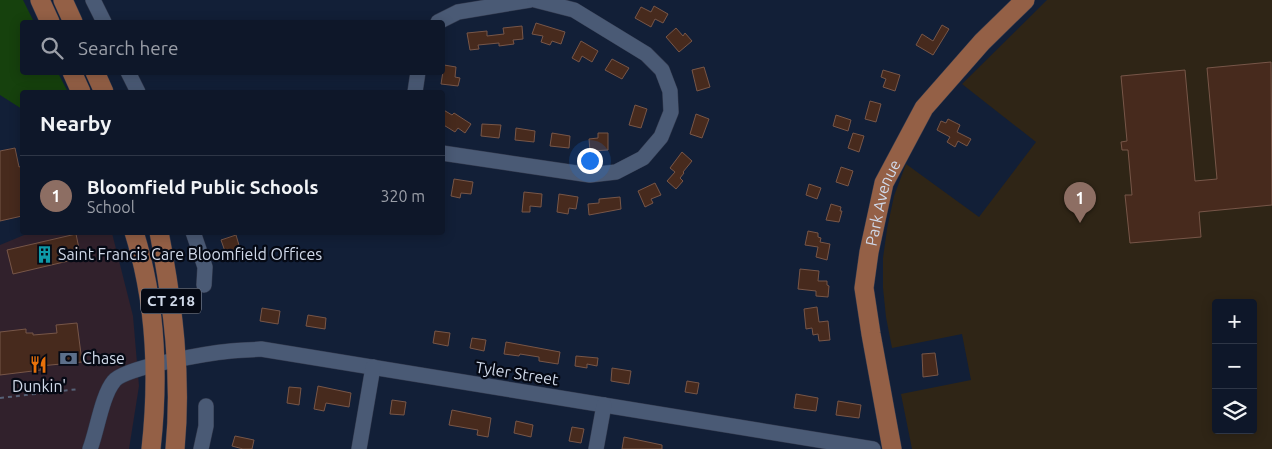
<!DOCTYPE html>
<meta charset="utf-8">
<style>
body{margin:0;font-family:Ubuntu,sans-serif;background:#1c2435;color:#f1f3f6}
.controls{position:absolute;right:15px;bottom:15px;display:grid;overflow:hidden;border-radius:5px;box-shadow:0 2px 12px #0003}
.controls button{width:45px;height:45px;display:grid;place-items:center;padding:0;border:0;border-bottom:1px solid #2e3646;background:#0e1729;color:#f1f3f6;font:25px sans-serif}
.you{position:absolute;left:589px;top:160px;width:18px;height:18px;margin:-12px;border:4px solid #fff;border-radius:50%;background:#1a73e8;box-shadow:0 0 0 8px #1a73e833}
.badge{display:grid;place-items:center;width:32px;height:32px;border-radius:50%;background:#2563eb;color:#fff;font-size:16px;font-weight:700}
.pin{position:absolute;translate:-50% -41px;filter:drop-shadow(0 1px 2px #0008)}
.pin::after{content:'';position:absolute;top:26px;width:18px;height:15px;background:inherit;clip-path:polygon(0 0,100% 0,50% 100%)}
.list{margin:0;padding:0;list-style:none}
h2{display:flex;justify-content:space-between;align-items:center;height:65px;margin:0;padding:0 20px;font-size:21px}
h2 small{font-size:16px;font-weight:400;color:#9b9fa8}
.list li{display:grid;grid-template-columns:32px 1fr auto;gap:15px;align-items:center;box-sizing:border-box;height:80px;padding:0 20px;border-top:1px solid #2e3646}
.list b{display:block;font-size:19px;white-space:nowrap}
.list p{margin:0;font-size:16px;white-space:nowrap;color:#9b9fa8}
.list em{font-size:16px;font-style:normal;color:#9b9fa8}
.icon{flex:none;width:28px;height:28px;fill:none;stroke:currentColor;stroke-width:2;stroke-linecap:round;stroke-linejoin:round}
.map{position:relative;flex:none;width:1272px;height:449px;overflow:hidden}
.search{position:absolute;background:#0e1729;box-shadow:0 2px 12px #0003;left:20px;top:20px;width:425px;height:55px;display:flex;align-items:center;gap:12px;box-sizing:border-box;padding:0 18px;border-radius:5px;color:#9b9fa8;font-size:19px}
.panel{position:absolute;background:#0e1729;box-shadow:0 2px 12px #0003;left:20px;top:90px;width:425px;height:145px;border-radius:5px}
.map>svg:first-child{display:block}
</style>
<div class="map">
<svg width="1272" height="449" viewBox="0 0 1272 449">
<rect width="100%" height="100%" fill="#121f37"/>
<!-- commercial -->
<polygon fill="#31212c" points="29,233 112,233 133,316 139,386 129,449 0,449 0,245"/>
<!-- education -->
<path fill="#2f2516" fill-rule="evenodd" d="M 1047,0 L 1272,0 L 1272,449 L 912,449 L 901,394 L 971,380 L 962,334 L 892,348 L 886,317 L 883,288 L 883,258 L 887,229 L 894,196 L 906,164 L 979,217 L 1036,142 L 962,84 ZM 1216,303 L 1253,303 L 1253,430 L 1216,430 Z"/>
<!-- green -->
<polygon fill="#16410d" points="0,0 23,0 34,22 22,22 22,72 58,73 68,92 22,92 22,109 0,95"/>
<!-- building -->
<g fill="#472a1d" stroke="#775648">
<polygon points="654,6 668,14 663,23 655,19 651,27 635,18 641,7 651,12"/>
<polygon points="536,23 565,32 561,44 552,41 550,45 541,42 543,36 532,34"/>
<polygon points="942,25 949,29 933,55 916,45 922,34 933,41"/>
<polygon points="522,26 523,39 513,40 514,44 499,46 499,43 478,45 479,49 470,50 467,33 487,31 487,36 504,34 503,28"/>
<polygon points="676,28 683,36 685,33 692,41 679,52 666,37"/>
<polygon points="581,41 598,51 592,62 582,56 579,62 572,58"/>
<polygon points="612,59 629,68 622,79 605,70"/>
<polygon points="1271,62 1272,205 1199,212 1201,237 1130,243 1125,195 1132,195 1128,150 1122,150 1121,142 1127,141 1121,76 1185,70 1195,181 1217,179 1207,68"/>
<polygon points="444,65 456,67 455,77 460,78 458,86 441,84"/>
<polygon points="704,67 710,87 697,91 692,70"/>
<polygon points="883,70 900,75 895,91 883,87 886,79 881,77"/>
<polygon points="870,101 881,104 876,122 865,119"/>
<polygon points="635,105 647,109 641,128 629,125"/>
<polygon points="442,109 452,115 454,113 471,124 465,133 458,128 455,132 442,124"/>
<polygon points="696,114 709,119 702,138 690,134"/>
<polygon points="836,115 851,120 848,131 833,126"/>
<polygon points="948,119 960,125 957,132 971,139 967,146 958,141 955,147 947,142 950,137 937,130 941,121 946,123"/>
<polygon points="482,124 501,125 499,138 481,136"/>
<polygon points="516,128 535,131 534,142 515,140"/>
<polygon points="552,133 570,136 569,148 550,146"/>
<polygon points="598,133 608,133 608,150 590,151 589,139 598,138"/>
<polygon points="853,133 864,136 859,152 848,148"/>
<polygon points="15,148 19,167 22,166 22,216 0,221 0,151"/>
<polygon points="682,152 692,161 683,172 684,173 680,178 683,181 676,189 667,181 675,172 670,168"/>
<polygon points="841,167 853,171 848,186 836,182"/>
<polygon points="454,179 473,182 471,194 461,193 460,198 451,196"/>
<polygon points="655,183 661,195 651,199 653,203 645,207 638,191"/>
<polygon points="809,184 821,188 817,199 806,195"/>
<polygon points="524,192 542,194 541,207 530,206 530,212 522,212"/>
<polygon points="559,194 578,197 576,209 569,208 568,214 557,212"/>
<polygon points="620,197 621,209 589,215 588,204 599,203 599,199"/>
<polygon points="831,204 841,207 840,211 842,211 839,222 826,220"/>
<polygon points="808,231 818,233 818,237 821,238 820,242 830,244 827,260 816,257 818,247 805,245"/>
<polygon points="76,234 81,258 13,274 7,250"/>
<polygon points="236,235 241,252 227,257 221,240"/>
<polygon points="800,269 819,271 818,281 827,281 827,285 829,286 828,297 816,296 816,291 798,289"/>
<polygon points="817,307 819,322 828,321 830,340 819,341 818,334 813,335 812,328 806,329 804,309"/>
<polygon points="262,308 280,311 278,324 260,321"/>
<polygon points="308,315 326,318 325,329 306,326"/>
<polygon points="77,323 82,362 40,366 41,370 0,375 0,332 26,329 26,333 33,333 33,335 57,333 56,325"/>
<polygon points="435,331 450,333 448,346 433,343"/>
<polygon points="472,338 486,340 484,351 470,348"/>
<polygon points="506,342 560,352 558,364 539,361 539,357 520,354 519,356 504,354"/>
<polygon points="935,353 938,375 923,377 922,354"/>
<polygon points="576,356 598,358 597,366 587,364 587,368 575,366"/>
<polygon points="612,368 631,371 629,384 611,381"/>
<polygon points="687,381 699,383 697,394 685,392"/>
<polygon points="318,386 351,393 349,407 326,403 324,411 314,409"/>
<polygon points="289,387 301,388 299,405 287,403"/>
<polygon points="796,394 818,398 816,411 794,408"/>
<polygon points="392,400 406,402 404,415 390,414"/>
<polygon points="838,401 861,405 859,418 836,415"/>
<polygon points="452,410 491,418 488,437 477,435 478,430 449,425"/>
<polygon points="516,421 533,425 531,437 514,433"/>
<polygon points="572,427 584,429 581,443 569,441"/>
<polygon points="235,436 254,440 252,449 243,449 232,446"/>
<polygon points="624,437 662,445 662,449 622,449"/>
</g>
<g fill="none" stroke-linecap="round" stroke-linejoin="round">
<defs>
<g id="minor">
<polyline points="93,0 104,22"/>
<polyline points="438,22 458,12 530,0"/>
<polyline points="128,72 138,92"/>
<polyline points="415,92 418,72"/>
<polyline points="442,153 590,175 616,172 643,158 661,137 671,112 670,91 662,70 646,54 574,10 535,0"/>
<polyline points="193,232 205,267 204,285"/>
<path d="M 90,449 C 97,431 102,395 114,381 C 124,367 210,353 231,351 C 241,350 251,350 261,349 L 873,449"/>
<polyline points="201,449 206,426 206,406"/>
<polyline points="359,449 373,367"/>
<polyline points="596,449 604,405"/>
</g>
<g id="major">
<polyline points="40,0 50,22"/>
<polyline points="63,0 73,22"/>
<polyline points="72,72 81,92"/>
<polyline points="95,72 104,92"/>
<path d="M 134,232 C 156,302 159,377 151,449"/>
<path d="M 159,232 C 173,304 182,376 175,449"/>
<path id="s1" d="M 892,449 L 871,334 L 864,288 L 869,252 L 884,183 L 924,108 L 982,42 L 1025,0"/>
</g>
</defs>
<!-- minor casing -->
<use href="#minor" stroke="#333a4e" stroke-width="16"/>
<!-- major casing -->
<use href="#major" stroke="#333a4e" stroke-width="20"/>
<!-- path -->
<polyline stroke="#566176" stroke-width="2" stroke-dasharray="4 4" stroke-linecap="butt" points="0,398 79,389"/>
<!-- minor -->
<use href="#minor" stroke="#4a5a75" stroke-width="15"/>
<!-- major -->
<use href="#major" stroke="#946046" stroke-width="19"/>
</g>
<!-- icons -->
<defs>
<symbol id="building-bare" viewBox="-9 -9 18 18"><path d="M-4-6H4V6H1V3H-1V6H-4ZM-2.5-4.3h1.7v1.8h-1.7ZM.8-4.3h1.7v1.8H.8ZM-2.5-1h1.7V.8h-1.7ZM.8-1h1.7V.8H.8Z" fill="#0f9aa8" stroke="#050914" stroke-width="2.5" paint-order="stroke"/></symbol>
<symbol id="bank-bare" viewBox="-9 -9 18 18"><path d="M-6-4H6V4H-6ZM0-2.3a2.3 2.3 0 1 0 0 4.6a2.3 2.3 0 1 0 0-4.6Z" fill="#5c6f8a" stroke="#050914" stroke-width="2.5" paint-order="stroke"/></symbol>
<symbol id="restaurant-bare" viewBox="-9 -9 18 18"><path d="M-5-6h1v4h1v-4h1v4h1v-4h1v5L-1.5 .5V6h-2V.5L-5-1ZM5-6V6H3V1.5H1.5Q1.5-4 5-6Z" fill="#e8710a" stroke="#050914" stroke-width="2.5" paint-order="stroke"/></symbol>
</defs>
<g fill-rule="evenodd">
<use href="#building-bare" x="32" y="242" width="25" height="25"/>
<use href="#bank-bare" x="56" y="346" width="25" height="25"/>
<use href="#restaurant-bare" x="26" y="352" width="25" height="25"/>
</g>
<g text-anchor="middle" stroke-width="4.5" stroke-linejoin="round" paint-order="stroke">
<!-- shield labels -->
<rect fill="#050914" stroke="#939ba9" stroke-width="1" x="141" y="288.5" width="60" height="25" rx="4"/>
<g font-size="15" font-weight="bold" fill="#d0d9e9">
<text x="171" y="306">CT 218</text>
</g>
<!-- street labels -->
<g font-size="16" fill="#d0d9e9" stroke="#050914">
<text dy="6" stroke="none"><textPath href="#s1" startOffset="251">Park Avenue</textPath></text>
<text transform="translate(517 373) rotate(9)" y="6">Tyler Street</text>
</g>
<!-- poi labels -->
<g font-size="16" fill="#d0d9e9" stroke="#050914" text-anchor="start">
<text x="58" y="260">Saint Francis Care Bloomfield Offices</text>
<text x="82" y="364">Chase</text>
<text x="39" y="392" text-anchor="middle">Dunkin'</text>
</g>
</g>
</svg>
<div class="controls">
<button>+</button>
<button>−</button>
<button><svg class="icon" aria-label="layers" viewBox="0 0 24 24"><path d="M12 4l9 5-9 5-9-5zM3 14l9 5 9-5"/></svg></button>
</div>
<div class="you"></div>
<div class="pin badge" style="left:1080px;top:223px;background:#8d6e63">1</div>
<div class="search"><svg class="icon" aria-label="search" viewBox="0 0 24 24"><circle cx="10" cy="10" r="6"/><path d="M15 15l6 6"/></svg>Search here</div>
<section class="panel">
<h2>Nearby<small></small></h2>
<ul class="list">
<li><span class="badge" style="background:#8d6e63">1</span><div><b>Bloomfield Public Schools</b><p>School</p></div><em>320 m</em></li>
</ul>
</section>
</div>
